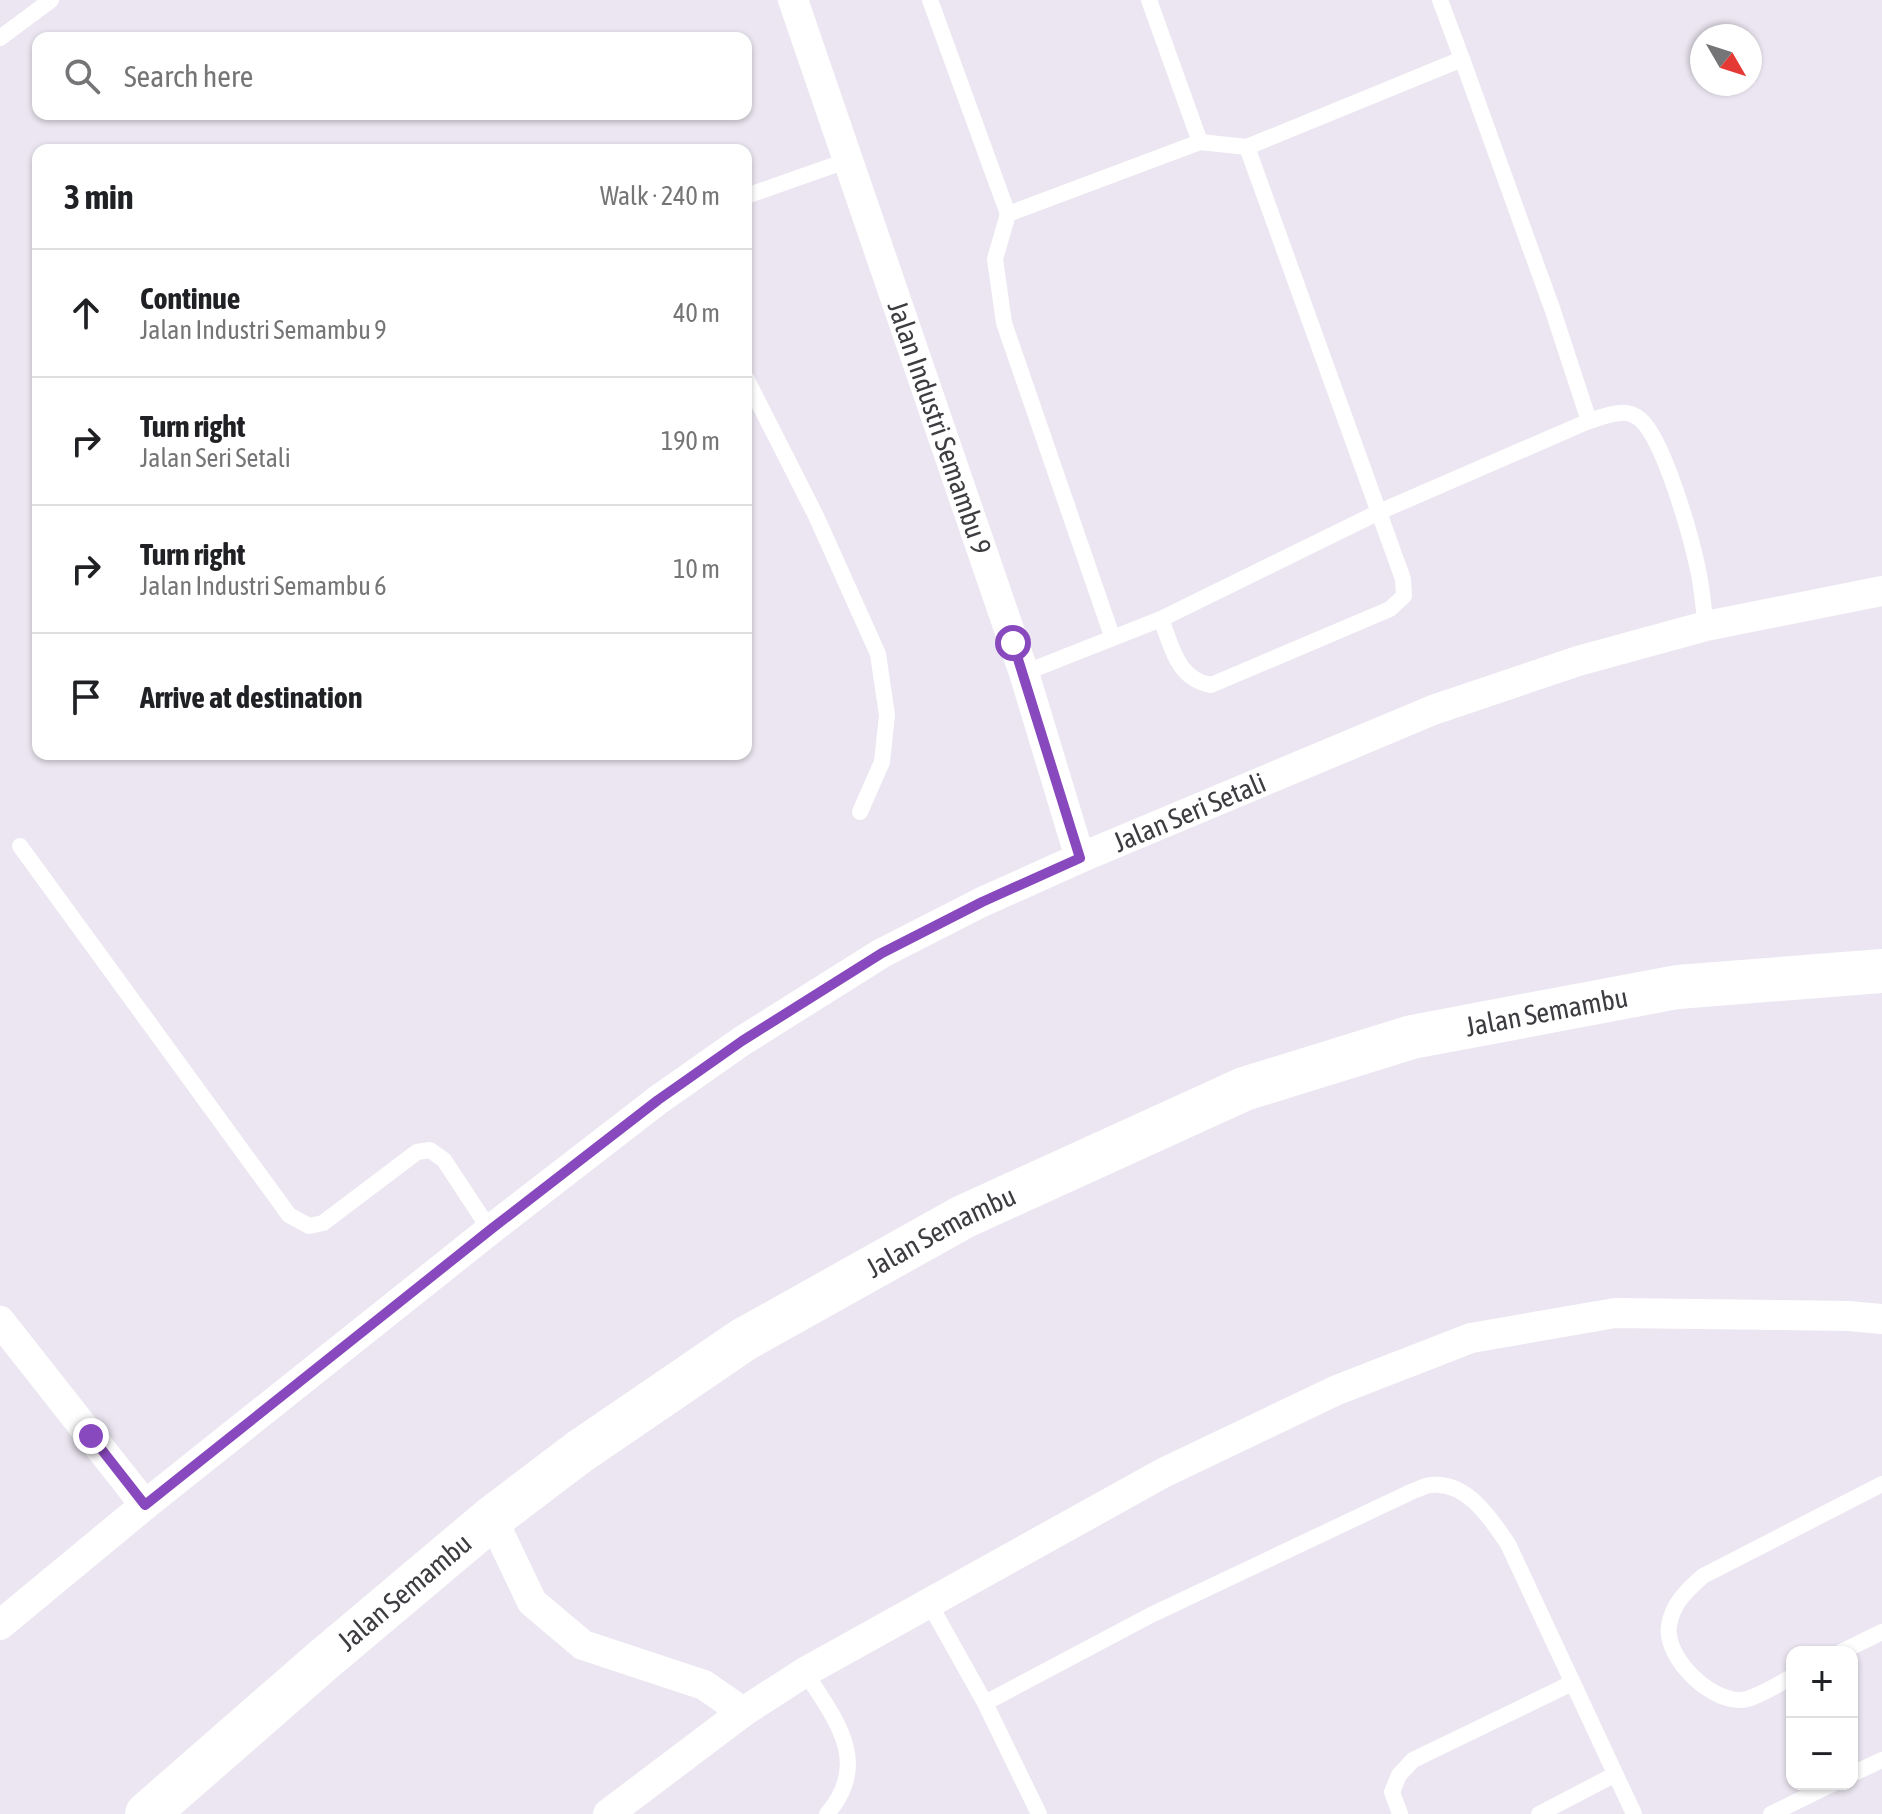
<!DOCTYPE html>
<meta charset="utf-8">
<style>
body{margin:0;font-family:"Asap Condensed",sans-serif;background:#f6f6f6;color:#202124}
.controls{position:absolute;right:24px;bottom:24px;display:grid;overflow:hidden;border-radius:16px;box-shadow:0 2px 6px #0004}
.controls button{width:72px;height:72px;display:grid;place-items:center;padding:0;border:0;border-bottom:2px solid #e0e0e0;background:#fff;color:#202124;font:40px sans-serif}
.compass{position:absolute;left:1690px;top:24px;width:72px;height:72px;border-radius:50%;background:#fff;box-shadow:0 2px 6px #0004;rotate:129deg}
.stop{position:absolute;width:24px;height:24px;margin:-18px;border:6px solid #8949be;border-radius:50%;background:#fff}
.stop.end{background:#8949be;border-color:#fff;box-shadow:0 2px 8px #0008}
.list{margin:0;padding:0;list-style:none}
h2{display:flex;justify-content:space-between;align-items:center;height:104px;margin:0;padding:0 32px;font-size:34px}
h2 small{font-size:26px;font-weight:400;color:#757577}
.list li{display:grid;grid-template-columns:52px 1fr auto;gap:24px;align-items:center;box-sizing:border-box;height:128px;padding:0 32px;border-top:2px solid #e0e0e0}
.list b{display:block;font-size:30px;white-space:nowrap}
.list p{margin:0;font-size:26px;white-space:nowrap;color:#757577}
.list em{font-size:26px;font-style:normal;color:#757577}
.icon{flex:none;width:44px;height:44px;fill:none;stroke:currentColor;stroke-width:2;stroke-linecap:round;stroke-linejoin:round}
.map{position:relative;flex:none;width:1882px;height:1814px;overflow:hidden}
.search{position:absolute;background:#fff;box-shadow:0 2px 6px #0004;left:32px;top:32px;width:720px;height:88px;display:flex;align-items:center;gap:20px;box-sizing:border-box;padding:0 28px;border-radius:16px;color:#757577;font-size:30px}
.panel{position:absolute;background:#fff;box-shadow:0 2px 6px #0004;left:32px;top:144px;width:720px;height:616px;border-radius:16px}
.map>svg:first-child{display:block}
</style>
<div class="map">
<svg width="1882" height="1814" viewBox="0 0 1882 1814">
<rect width="100%" height="100%" fill="#ebe6f1"/>
<g fill="none" stroke-linecap="round" stroke-linejoin="round">
<!-- service -->
<g stroke="#fff" stroke-width="16">
<polyline points="930,0 1008,214"/>
<polyline points="1149,0 1200,142"/>
<polyline points="1440,0 1462,59"/>
<polyline points="0,38 51,0"/>
<polyline points="746,196 846,161"/>
<polyline points="746,378 816,516 878,654 887,715 882,762 860,812"/>
<path d="M 1161,619 C 1172,647 1177,679 1211,685 L 1390,609 L 1404,596 L 1403,579 L 1247,147"/>
<polyline points="1112,636 1004,323 995,259 1008,214 1200,142 1247,147 1462,59 1553,311 1589,421"/>
<path d="M 1024,673 L 1161,619 L 1379,512 L 1589,421 C 1606,416 1625,406 1641,420 C 1664,441 1690,533 1697,565 C 1702,585 1703,606 1706,626"/>
<polyline points="20,846 289,1215 309,1226 323,1223 417,1152 430,1150 444,1160 490,1230"/>
<polyline points="929,1603 985,1703 1039,1814"/>
<polyline points="1841,1652 1882,1632"/>
<path d="M 805,1672 C 835,1719 872,1762 827,1814"/>
<path d="M 1792,1677 C 1778,1684 1762,1695 1747,1699 C 1715,1707 1664,1659 1669,1626 C 1672,1604 1687,1590 1703,1576 L 1882,1484"/>
<path d="M 985,1703 L 1151,1615 L 1413,1491 C 1419,1489 1426,1485 1431,1485 C 1467,1481 1491,1519 1508,1544 L 1634,1814"/>
<polyline points="1852,1774 1882,1760"/>
<polyline points="1400,1814 1392,1792 1399,1775 1413,1760 1572,1683"/>
<polyline points="1539,1814 1614,1775"/>
<polyline points="1771,1814 1832,1784"/>
</g>
<!-- minor -->
<g stroke="#fff" stroke-width="30">
<path id="s1" d="M 793,0 L 1024,673 L 1080,858"/>
<polyline points="0,1321 145,1505"/>
<polyline points="492,1518 532,1602 583,1645 704,1685 743,1712"/>
<path id="s2" d="M 0,1625 L 145,1505 L 490,1230 L 658,1100 L 742,1041 L 882,953 L 982,902 L 1080,858 L 1433,710 L 1578,661 L 1706,626 L 1882,591"/>
<polyline points="608,1814 743,1712 805,1672 1163,1473 1337,1390 1471,1338 1615,1313 1849,1316 1882,1319"/>
</g>
<!-- secondary -->
<path stroke="#fff" stroke-width="44" id="s3" d="M 147,1814 L 321,1662 L 492,1518 L 579,1452 L 743,1340 L 963,1217 L 1244,1089 L 1412,1037 L 1677,987 L 1882,971"/>
</g>
<g fill="none" stroke-linecap="round" stroke-linejoin="round">
<!-- route -->
<polyline stroke="#8949be" stroke-width="10" points="91,1436 145,1505 490,1230 658,1100 742,1041 882,953 982,902 1080,858 1013,643"/>
</g>
<g text-anchor="middle" stroke-width="8" stroke-linejoin="round" paint-order="stroke">
<!-- street labels -->
<g font-size="28" fill="#3e3c40" stroke="#ebe6f1">
<text dy="10" stroke="none"><textPath href="#s1" startOffset="452">Jalan Industri Semambu 9</textPath></text>
<text dy="10" stroke="none"><textPath href="#s2" startOffset="1448">Jalan Seri Setali</textPath></text>
<text dy="10" stroke="none"><textPath href="#s3" startOffset="1636">Jalan Semambu</textPath></text>
<text dy="10" stroke="none"><textPath href="#s3" startOffset="988">Jalan Semambu</textPath></text>
<text dy="10" stroke="none"><textPath href="#s3" startOffset="340">Jalan Semambu</textPath></text>
</g>
</g>
</svg>
<div class="controls">
<button>+</button>
<button>−</button>
</div>
<svg class="compass" viewBox="-18 -18 36 36"><path d="M0-13l5 13h-10z" fill="#e53935"/><path d="M0 13l5-13h-10z" fill="#757577"/></svg>
<div class="stop" style="left:1013px;top:643px"></div>
<div class="stop end" style="left:91px;top:1436px"></div>
<div class="search"><svg class="icon" aria-label="search" viewBox="0 0 24 24"><circle cx="10" cy="10" r="6"/><path d="M15 15l6 6"/></svg>Search here</div>
<section class="panel">
<h2>3 min<small>Walk · 240 m</small></h2>
<ul class="list">
<li><svg class="icon" aria-label="ahead" viewBox="0 0 24 24"><path d="M12 20V5M6 11l6-6 6 6"/></svg><div><b>Continue</b><p>Jalan Industri Semambu 9</p></div><em>40 m</em></li>
<li><svg class="icon" aria-label="right" viewBox="0 0 24 24"><path d="M7 20v-9h11M14 6l5 5-5 5"/></svg><div><b>Turn right</b><p>Jalan Seri Setali</p></div><em>190 m</em></li>
<li><svg class="icon" aria-label="right" viewBox="0 0 24 24"><path d="M7 20v-9h11M14 6l5 5-5 5"/></svg><div><b>Turn right</b><p>Jalan Industri Semambu 6</p></div><em>10 m</em></li>
<li><svg class="icon" aria-label="arrive" viewBox="0 0 24 24"><path d="M6 21V4h12l-3 4 3 4H6"/></svg><div><b>Arrive at destination</b></div></li>
</ul>
</section>
</div>
